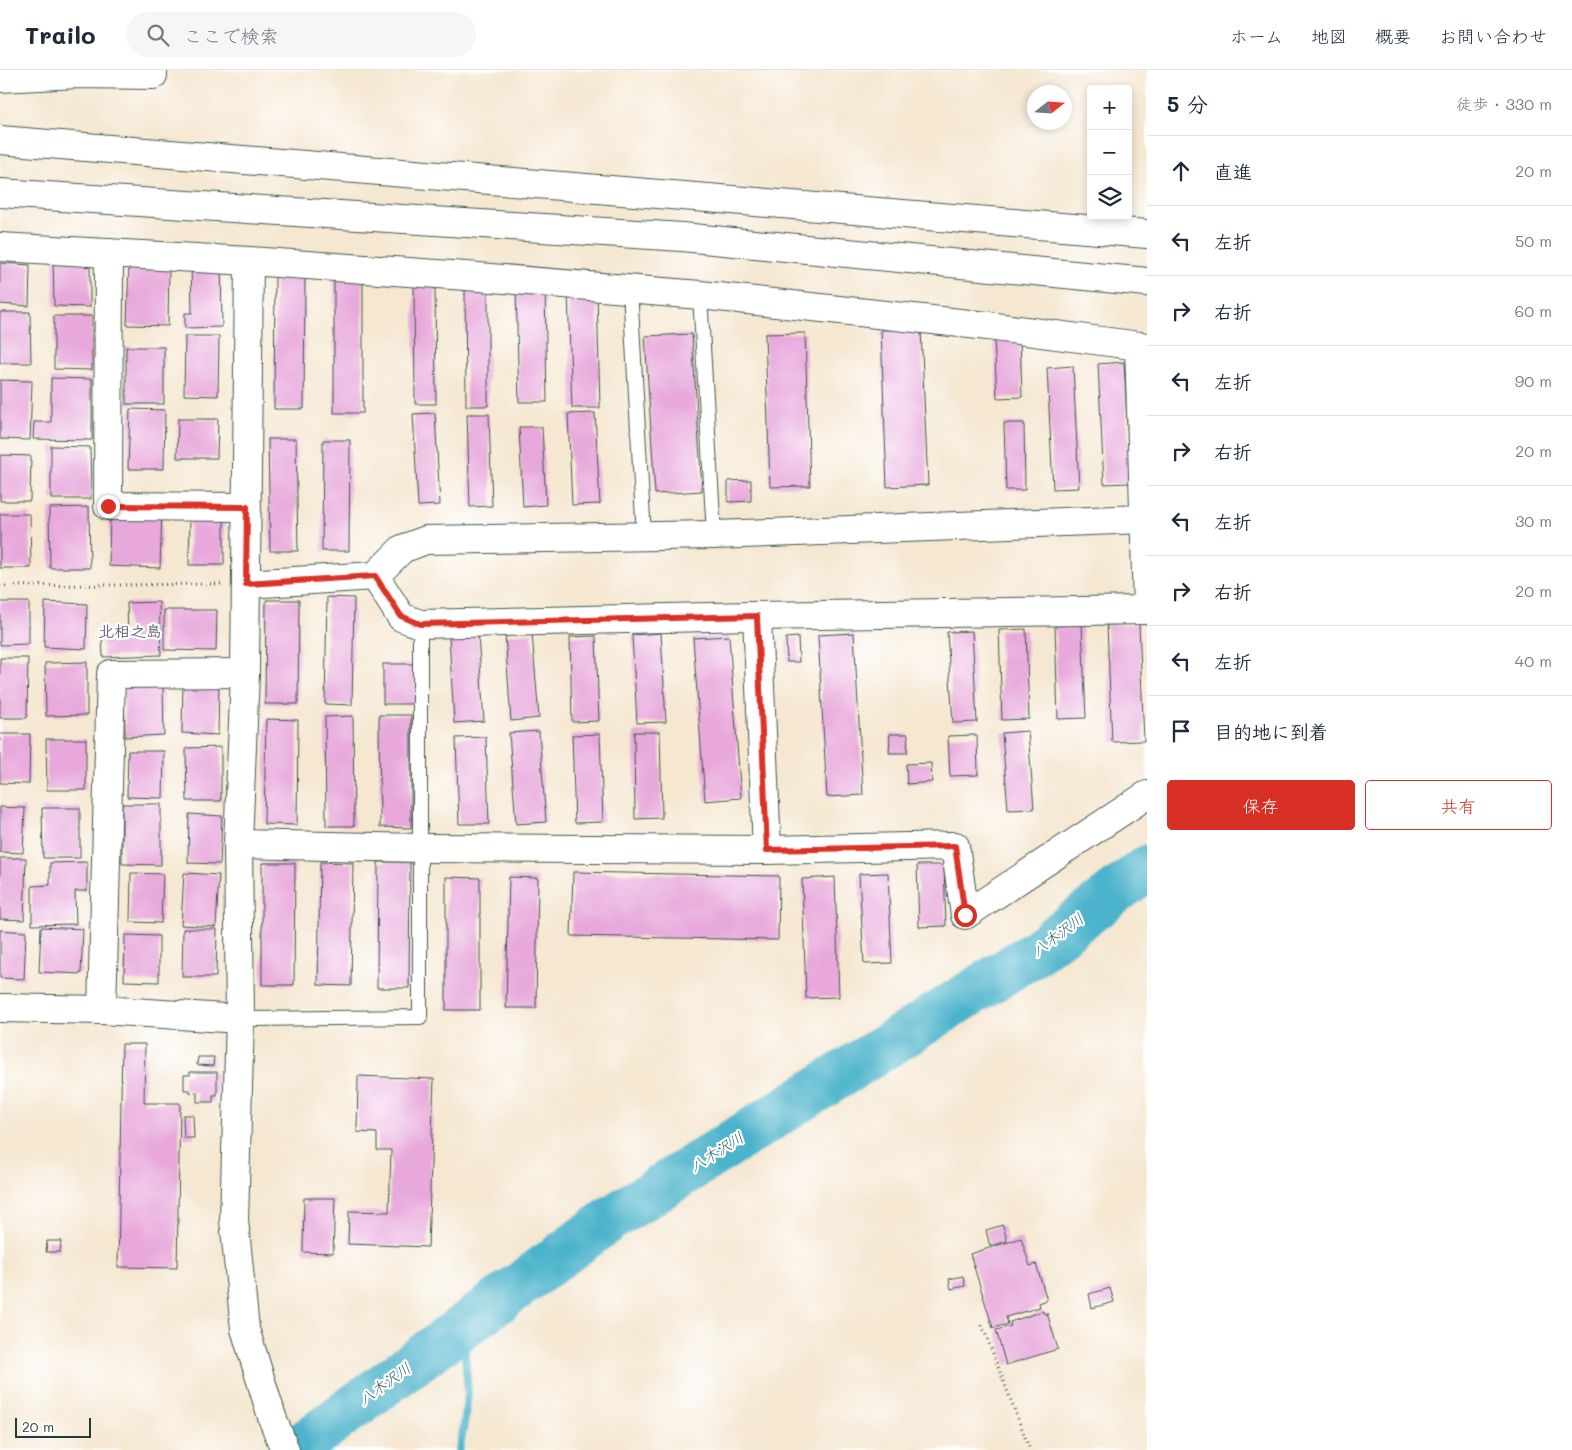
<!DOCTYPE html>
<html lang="ja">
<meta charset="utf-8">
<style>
body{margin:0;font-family:Mali,"Klee One",sans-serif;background:#f6f6f7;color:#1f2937}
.controls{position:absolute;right:15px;top:15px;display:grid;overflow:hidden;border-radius:5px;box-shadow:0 2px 8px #0003}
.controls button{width:45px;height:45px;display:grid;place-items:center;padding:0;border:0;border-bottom:1px solid #e0e1e3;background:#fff;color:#1f2937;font:25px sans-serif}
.compass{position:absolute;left:1027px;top:15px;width:45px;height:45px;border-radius:50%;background:#fff;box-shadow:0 2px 8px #0003;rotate:73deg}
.scale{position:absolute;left:15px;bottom:12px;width:76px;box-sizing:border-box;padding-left:5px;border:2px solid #1f3d34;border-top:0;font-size:14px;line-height:18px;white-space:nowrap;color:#1f3d34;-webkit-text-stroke:4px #fff;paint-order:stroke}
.stop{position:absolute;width:15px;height:15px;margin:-11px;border:4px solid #d93025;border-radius:50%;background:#fff}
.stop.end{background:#d93025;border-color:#fff;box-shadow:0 1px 5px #0008}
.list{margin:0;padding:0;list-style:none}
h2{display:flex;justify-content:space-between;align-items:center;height:65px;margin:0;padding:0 20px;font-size:21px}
h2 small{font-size:16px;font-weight:400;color:#747a83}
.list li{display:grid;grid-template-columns:32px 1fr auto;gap:15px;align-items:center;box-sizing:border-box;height:70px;padding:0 20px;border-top:1px solid #e0e1e3}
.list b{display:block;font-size:19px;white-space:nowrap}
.list em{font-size:16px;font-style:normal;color:#747a83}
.actions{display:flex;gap:10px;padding:15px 20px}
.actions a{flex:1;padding:11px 0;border:1px solid #d93025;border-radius:5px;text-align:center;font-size:18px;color:#d93025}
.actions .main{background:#d93025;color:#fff}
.icon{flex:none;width:28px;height:28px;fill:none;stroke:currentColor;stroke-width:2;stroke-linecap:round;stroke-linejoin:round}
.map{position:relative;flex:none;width:1147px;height:1380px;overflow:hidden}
header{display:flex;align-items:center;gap:30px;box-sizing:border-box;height:70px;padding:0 25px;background:#fff;border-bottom:1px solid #e0e1e3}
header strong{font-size:24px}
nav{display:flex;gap:28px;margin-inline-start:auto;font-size:18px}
.search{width:350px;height:45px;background:#f6f6f7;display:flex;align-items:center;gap:12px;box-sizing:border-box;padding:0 18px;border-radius:28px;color:#747a83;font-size:19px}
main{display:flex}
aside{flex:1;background:#fff}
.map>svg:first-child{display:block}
</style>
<header>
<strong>Trailo</strong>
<div class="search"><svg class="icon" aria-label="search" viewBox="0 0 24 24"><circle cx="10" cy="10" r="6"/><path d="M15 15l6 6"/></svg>ここで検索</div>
<nav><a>ホーム</a><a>地図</a><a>概要</a><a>お問い合わせ</a></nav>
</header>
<main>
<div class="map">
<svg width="1147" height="1380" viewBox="0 0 1147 1380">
<rect width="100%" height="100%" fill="#fff"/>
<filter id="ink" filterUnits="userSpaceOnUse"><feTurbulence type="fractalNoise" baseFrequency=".02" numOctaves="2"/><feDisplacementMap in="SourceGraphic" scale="10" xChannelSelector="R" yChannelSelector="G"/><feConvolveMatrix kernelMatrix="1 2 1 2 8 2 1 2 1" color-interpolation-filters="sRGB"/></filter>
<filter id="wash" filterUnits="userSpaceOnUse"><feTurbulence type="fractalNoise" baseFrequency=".0096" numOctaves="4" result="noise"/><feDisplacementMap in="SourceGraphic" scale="20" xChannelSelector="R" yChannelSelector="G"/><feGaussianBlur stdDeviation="1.12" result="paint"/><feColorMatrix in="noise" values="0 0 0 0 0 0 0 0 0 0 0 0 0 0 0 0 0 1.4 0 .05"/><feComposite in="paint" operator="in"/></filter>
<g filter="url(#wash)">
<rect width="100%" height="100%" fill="#f5e7d0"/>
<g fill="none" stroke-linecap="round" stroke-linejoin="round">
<!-- stream -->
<polyline stroke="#4cb3cb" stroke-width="8" points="459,1380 464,1355 468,1323 463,1257"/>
<!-- river -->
<polyline stroke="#4cb3cb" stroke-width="46" points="295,1380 610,1149 1032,885 1147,798"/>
</g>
<g id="blocks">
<!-- building -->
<g fill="#e8a8dc">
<polygon points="53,186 90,186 90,237 54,236"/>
<polygon points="191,191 221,191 222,257 185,258 185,243 192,243"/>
<polygon points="129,192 169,193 168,256 127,255"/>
<polygon points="0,193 30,195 29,236 0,234"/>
<polygon points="275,205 305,205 304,339 274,339"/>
<rect x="334" y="207" width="29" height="136"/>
<polygon points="435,213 436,334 415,334 414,214"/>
<polygon points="465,216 488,216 488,336 466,336"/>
<polygon points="516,217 545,217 547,332 519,332"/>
<polygon points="597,222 600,338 572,338 568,223"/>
<polygon points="0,242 30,242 31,293 0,293"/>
<polygon points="54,246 92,246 92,300 54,299"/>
<polygon points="921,259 928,415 887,417 881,260"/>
<polygon points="805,263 810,416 770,417 765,264"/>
<polygon points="692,264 702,421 655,424 645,266"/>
<polygon points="185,266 219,266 218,326 184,325"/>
<polygon points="1020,267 1022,327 997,328 994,268"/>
<rect x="126" y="277" width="38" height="57"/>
<polygon points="1124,292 1130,413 1104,414 1098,294"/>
<polygon points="1073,296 1079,418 1053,419 1047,298"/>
<polygon points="51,308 92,309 92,370 33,369 34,352 51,352"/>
<polygon points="0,310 32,311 30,370 0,369"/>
<polygon points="130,339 165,340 164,399 128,399"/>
<polygon points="435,343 440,435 418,436 413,344"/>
<polygon points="595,343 600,434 572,435 568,344"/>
<polygon points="467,344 489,344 492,436 470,437"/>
<polygon points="178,349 218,349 217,388 177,388"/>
<polygon points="1004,353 1024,353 1025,420 1006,420"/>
<polygon points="519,357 542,357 546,435 523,437"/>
<polygon points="268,369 296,369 298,481 270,481"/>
<polygon points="323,370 350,370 349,481 322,481"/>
<polygon points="51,376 90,377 91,429 51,429"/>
<polygon points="0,385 31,386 30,431 0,431"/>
<polygon points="751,410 751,431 728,432 728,411"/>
<polygon points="89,437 90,498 50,498 49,438"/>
<polygon points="110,439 162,441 160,498 109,496"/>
<polygon points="0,444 30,444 31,498 0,498"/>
<polygon points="190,448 224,449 224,495 189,495"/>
<polygon points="327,527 354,528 352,635 325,634"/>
<polygon points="266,530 299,530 298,634 265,634"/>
<polygon points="0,532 29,532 29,574 0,575"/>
<polygon points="45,532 87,534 86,579 44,577"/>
<polygon points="159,532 161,585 103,587 102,567 128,566 127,533"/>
<polygon points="164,540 217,540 216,581 164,580"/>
<polygon points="1139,554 1144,671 1112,672 1107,555"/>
<polygon points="1082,555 1086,648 1058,649 1055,556"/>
<polygon points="1026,559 1029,649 1002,650 999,560"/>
<polygon points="972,561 977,652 953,653 947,562"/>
<polygon points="532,563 539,648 511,651 505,565"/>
<polygon points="661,563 666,652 637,653 632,565"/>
<polygon points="854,563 863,725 827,727 818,565"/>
<polygon points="478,565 484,651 454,653 449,566"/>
<polygon points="596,566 599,651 572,652 570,567"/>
<polygon points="729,566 741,728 705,731 693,568"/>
<polygon points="798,567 799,592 787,592 786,568"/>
<polygon points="0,588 28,588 27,648 0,648"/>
<polygon points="87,592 87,645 46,646 45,593"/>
<rect x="383" y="594" width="33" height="40"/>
<polygon points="183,610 219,611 218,665 182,663"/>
<polygon points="163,617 164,665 125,667 124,618"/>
<polygon points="379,645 411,645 411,758 380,757"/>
<polygon points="353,646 354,756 326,756 325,647"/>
<polygon points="266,649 298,650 297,755 264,754"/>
<polygon points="539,661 546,752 516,754 509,663"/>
<polygon points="1028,661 1034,739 1008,740 1002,663"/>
<polygon points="634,662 660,662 662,748 635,749"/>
<polygon points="0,664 30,664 29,714 0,713"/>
<polygon points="600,664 603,752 575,753 572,665"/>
<polygon points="890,664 908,664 907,683 889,683"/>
<polygon points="977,665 978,705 950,706 948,666"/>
<polygon points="486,667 489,754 459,754 456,668"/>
<polygon points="46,669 86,669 86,720 47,720"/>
<polygon points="221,677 221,731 187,731 186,678"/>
<polygon points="128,681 164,681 163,728 127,727"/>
<polygon points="931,693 932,712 907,714 906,694"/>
<polygon points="122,734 161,734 161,795 122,794"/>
<polygon points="0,737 25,738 23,783 0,782"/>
<polygon points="42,738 80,738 80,788 43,788"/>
<polygon points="189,744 222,746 220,794 188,793"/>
<polygon points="0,788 26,788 24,850 0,849"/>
<polygon points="87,792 87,821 75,821 76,854 32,855 32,816 50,815 50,793"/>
<polygon points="320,792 353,793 351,916 318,915"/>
<polygon points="378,792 410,792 409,918 377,918"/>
<polygon points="262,793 295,793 294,915 262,915"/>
<polygon points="917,795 944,795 946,856 919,857"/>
<polygon points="573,802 779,806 778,870 571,866"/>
<polygon points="131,803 163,804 161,853 130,852"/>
<polygon points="184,803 219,805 216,857 181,855"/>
<polygon points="888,803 892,893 864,894 859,804"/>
<polygon points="446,807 480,808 480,940 446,940"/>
<polygon points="509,807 538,808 536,938 506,938"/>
<polygon points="835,807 839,927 806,928 802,809"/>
<polygon points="41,857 83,859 81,904 39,902"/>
<polygon points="183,859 217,859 216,907 182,907"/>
<polygon points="0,860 26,862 24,909 0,908"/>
<polygon points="125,865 159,866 159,912 124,911"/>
<polygon points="122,974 145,974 144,1033 180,1033 177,1198 118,1197"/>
<polygon points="198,987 214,987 213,996 197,995"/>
<polygon points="190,1002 217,1002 217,1025 213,1025 213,1032 197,1032 197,1022 190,1023 190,1020 184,1020 184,1005 190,1005"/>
<polygon points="358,1006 434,1009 428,1177 348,1174 349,1141 389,1142 391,1080 377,1080 377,1063 357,1062"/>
<polygon points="183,1045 193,1045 194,1068 184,1068"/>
<polygon points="304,1128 335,1128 333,1183 303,1182"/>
<polygon points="1003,1155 1007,1171 990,1176 986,1160"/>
<polygon points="1021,1168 1030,1196 1036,1194 1047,1230 1039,1233 1040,1237 1006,1247 1008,1254 993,1258 970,1184"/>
<polygon points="47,1171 61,1171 60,1182 46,1182"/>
<polygon points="963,1206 965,1216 951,1219 949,1209"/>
<polygon points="1110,1218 1114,1232 1092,1238 1089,1224"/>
<polygon points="1043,1241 1044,1244 1047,1243 1058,1279 1006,1295 996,1260 1011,1256 1010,1252"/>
</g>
</g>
</g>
<g filter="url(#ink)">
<use href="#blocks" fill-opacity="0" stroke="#3f564b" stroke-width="1"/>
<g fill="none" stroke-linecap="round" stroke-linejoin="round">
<defs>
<g id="service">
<polyline points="630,219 644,467"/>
<polyline points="700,225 714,465"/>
<polyline points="240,949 420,947 420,554"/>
</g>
<g id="minor">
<polyline points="0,8 78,4 153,5 153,0"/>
<polyline points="0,70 1147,164"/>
<polyline points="0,123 682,167 1147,212"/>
<polyline points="0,177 249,191 245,603 238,774 240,949 102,940 0,938"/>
<polyline points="109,183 108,436 247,437"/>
<polyline points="249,191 466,206 700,225 988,256 1147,277"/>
<polyline points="1139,276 1147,535"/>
<polyline points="375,506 401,547 420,554 750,546 1147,540"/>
<polyline points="246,514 375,506 402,479 426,470 714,465 1144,449"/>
<polyline points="757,546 767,780"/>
<polyline points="238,774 421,778 767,780 955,776 965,845 1147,725"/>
<polyline points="102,940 111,604 245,603"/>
</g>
<polyline id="tertiary" points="240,949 234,1150 245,1259 273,1350 285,1380"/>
</defs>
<!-- service casing -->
<use href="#service" stroke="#3f564b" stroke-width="16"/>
<!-- minor casing -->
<use href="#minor" stroke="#3f564b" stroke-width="30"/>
<!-- tertiary casing -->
<use href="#tertiary" stroke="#3f564b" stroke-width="30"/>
<!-- path -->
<g stroke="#3f564b" stroke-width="3" stroke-dasharray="1 4" stroke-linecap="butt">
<polyline points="0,516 221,514"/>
<polyline points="982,1255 1030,1380"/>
</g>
<!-- service -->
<use href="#service" stroke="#fff" stroke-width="14"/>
<!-- minor -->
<use href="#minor" stroke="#fff" stroke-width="28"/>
<!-- tertiary -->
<use href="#tertiary" stroke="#fff" stroke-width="28"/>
</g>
</g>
<g fill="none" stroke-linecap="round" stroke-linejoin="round" filter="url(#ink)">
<!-- route -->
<polyline stroke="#d93025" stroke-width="6" points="108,436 247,437 246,514 375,506 401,546 420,554 757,546 767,780 955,776 965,845"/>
</g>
<g text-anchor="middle" stroke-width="4.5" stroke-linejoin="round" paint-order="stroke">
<!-- water labels -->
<g font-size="15" font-style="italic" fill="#2f6669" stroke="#fff">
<text transform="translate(1058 865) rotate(-37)" y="5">八木沢川</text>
<text transform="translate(717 1082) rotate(-32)" y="5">八木沢川</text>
<text transform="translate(385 1314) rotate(-36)" y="5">八木沢川</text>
</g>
<!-- quarter labels -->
<g font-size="16" font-weight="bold" fill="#65626f" stroke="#fff">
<text x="130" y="567">北相之島</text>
</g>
</g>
</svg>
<div class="controls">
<button>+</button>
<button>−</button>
<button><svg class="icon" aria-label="layers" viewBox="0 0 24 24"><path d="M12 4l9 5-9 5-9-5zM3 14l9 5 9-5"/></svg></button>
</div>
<svg class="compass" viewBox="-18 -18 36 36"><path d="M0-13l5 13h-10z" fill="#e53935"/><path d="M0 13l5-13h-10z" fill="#747a83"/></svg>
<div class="scale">20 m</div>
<div class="stop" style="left:965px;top:845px"></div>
<div class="stop end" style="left:108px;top:436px"></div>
</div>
<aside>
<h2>5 分<small>徒歩 · 330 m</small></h2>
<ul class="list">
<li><svg class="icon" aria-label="ahead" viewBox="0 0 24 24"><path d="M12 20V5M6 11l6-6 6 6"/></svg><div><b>直進</b></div><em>20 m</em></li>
<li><svg class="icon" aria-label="left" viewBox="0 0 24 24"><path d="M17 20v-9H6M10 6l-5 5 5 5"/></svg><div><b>左折</b></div><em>50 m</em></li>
<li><svg class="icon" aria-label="right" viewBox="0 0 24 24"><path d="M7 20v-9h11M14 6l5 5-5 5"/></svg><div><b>右折</b></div><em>60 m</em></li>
<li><svg class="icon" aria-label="left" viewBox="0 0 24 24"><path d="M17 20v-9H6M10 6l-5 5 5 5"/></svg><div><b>左折</b></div><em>90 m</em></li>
<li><svg class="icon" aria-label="right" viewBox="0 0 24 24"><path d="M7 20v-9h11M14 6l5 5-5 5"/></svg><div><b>右折</b></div><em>20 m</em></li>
<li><svg class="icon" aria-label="left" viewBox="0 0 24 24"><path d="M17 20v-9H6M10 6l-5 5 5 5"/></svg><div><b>左折</b></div><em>30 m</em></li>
<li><svg class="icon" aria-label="right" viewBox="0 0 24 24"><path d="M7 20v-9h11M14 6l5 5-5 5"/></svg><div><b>右折</b></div><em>20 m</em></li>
<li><svg class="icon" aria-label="left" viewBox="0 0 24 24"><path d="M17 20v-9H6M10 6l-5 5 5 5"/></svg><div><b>左折</b></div><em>40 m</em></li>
<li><svg class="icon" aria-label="arrive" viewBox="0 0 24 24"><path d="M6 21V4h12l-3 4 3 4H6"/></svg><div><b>目的地に到着</b></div></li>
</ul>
<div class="actions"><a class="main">保存</a><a>共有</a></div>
</aside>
</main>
